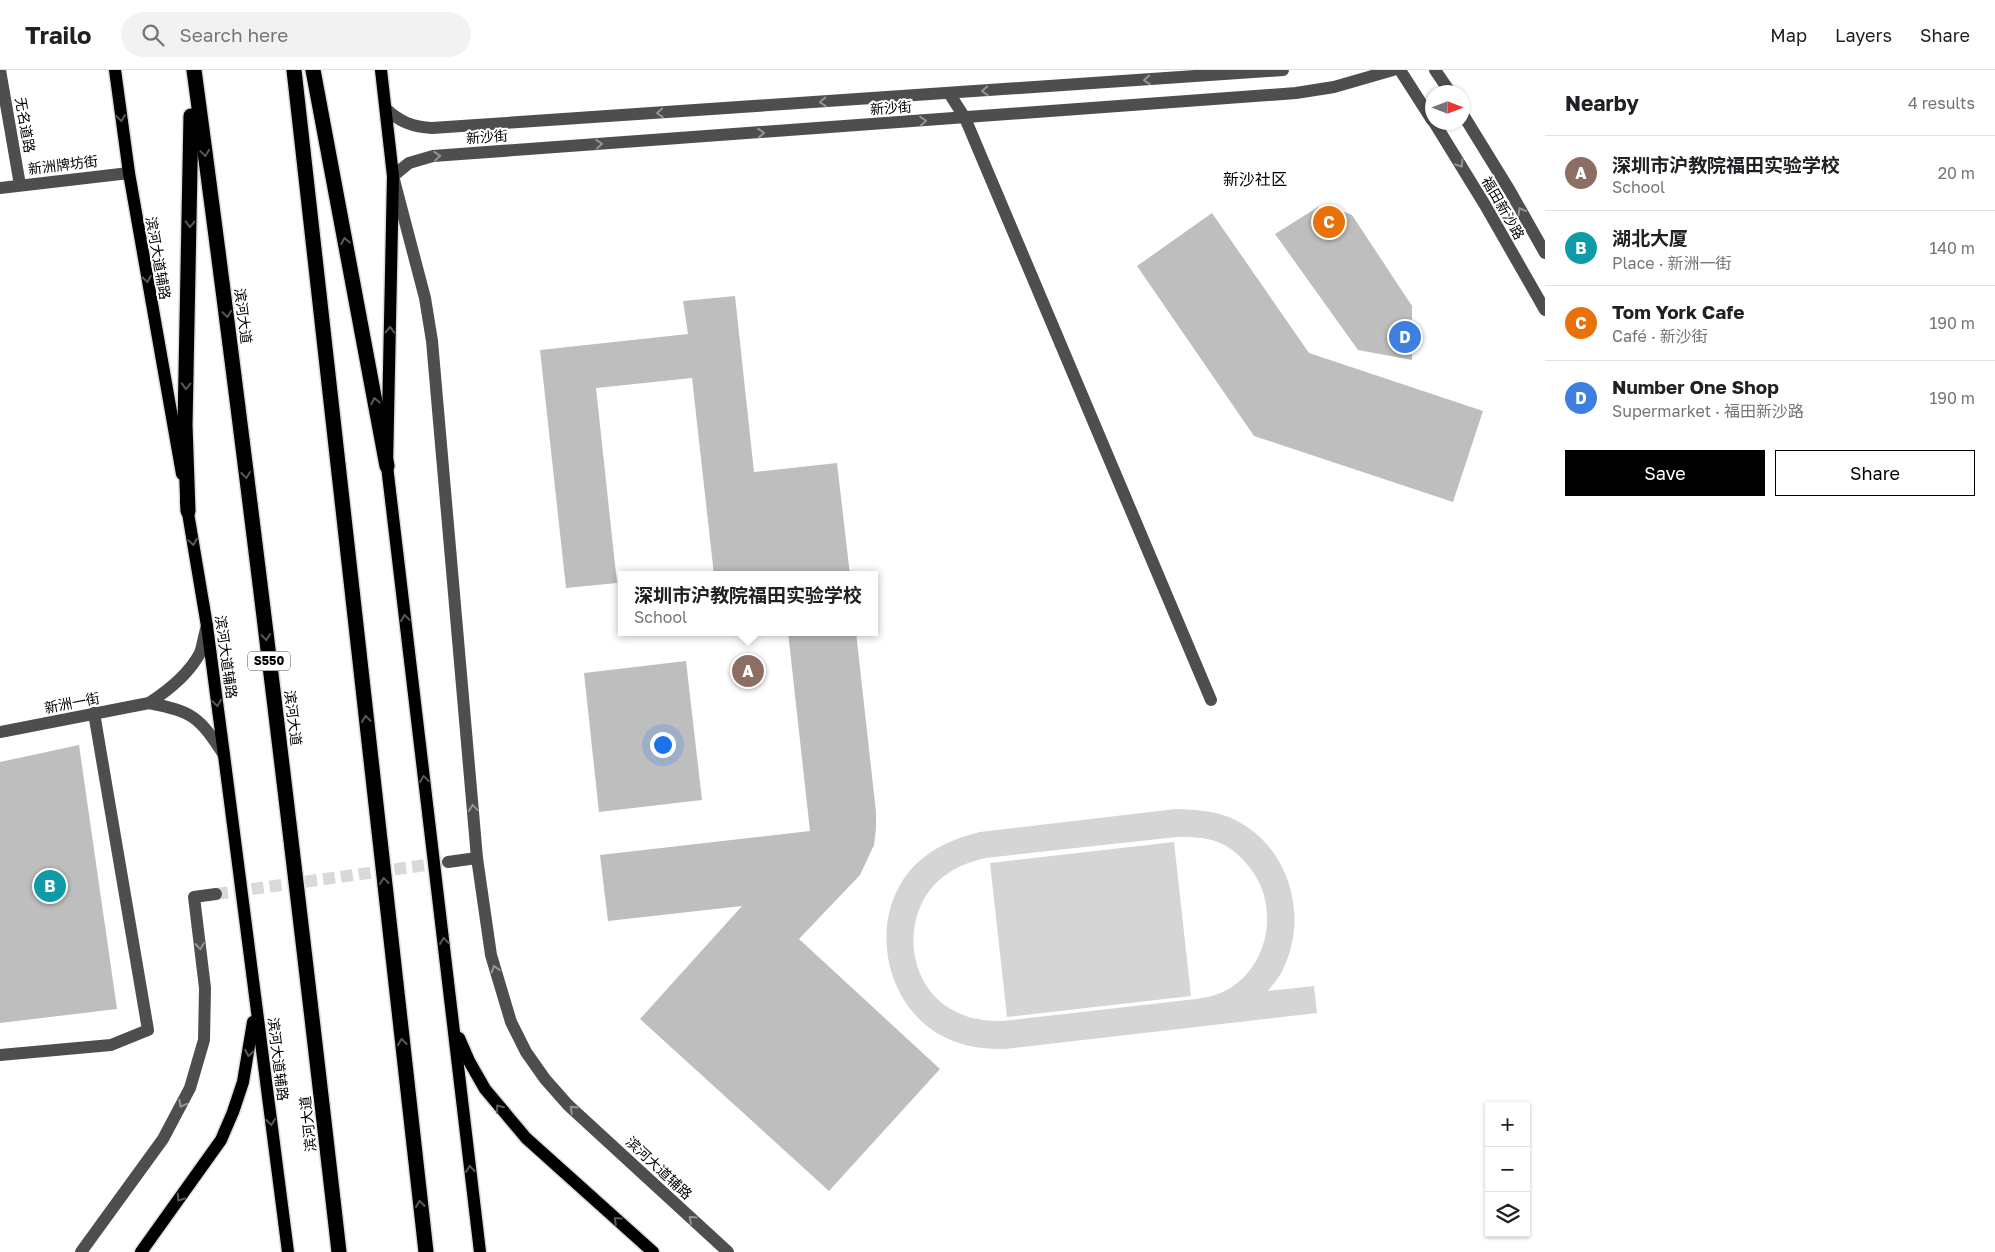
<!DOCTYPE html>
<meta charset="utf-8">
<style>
body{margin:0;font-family:"Golos Text","Noto Sans SC",sans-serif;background:#f2f2f2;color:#202124}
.controls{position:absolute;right:15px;bottom:15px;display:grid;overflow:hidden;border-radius:0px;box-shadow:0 1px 4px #0004}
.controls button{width:45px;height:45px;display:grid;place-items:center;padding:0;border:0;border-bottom:1px solid #e0e0e0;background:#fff;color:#202124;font:25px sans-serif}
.compass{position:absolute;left:1425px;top:15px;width:45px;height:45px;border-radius:50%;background:#fff;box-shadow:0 1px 4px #0004;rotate:90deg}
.you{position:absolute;left:662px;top:674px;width:18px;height:18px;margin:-12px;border:4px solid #fff;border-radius:50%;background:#1a73e8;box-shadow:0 0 0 8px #1a73e833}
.badge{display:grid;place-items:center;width:32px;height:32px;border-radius:50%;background:#000;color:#fff;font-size:16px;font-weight:700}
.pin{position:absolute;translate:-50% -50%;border:2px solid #fff;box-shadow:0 1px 5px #0006}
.popup{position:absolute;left:618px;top:501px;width:260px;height:65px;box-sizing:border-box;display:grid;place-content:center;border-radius:0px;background:#fff;filter:drop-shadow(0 1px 4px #0005);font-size:16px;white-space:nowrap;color:#757577}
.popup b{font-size:19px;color:#202124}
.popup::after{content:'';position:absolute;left:50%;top:100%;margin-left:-10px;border:10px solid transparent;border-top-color:#fff}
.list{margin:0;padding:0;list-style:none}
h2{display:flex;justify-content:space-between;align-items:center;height:65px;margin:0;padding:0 20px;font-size:21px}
h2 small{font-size:16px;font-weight:400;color:#757577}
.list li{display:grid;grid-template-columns:32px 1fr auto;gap:15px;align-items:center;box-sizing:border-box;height:75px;padding:0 20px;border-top:1px solid #e0e0e0}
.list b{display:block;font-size:19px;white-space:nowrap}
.list p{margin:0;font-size:16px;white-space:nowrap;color:#757577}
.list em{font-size:16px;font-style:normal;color:#757577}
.actions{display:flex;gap:10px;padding:15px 20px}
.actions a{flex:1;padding:11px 0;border:1px solid #000;border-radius:0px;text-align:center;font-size:18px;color:#000}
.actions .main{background:#000;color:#fff}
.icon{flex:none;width:28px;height:28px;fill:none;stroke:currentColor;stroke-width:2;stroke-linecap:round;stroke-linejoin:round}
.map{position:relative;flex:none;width:1545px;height:1182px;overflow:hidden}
header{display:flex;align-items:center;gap:30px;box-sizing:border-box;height:70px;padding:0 25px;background:#fff;border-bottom:1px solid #e0e0e0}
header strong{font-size:24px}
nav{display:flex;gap:28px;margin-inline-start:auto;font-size:18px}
.search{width:350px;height:45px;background:#f2f2f2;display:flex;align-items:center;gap:12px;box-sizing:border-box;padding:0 18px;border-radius:28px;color:#757577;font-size:19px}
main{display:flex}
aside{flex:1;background:#fff}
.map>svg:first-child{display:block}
</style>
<header>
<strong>Trailo</strong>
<div class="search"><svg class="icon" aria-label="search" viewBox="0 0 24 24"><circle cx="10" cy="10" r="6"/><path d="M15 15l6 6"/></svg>Search here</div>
<nav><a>Map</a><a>Layers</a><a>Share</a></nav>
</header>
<main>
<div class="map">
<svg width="1545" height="1182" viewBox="0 0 1545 1182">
<rect width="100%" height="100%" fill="#fff"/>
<!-- pitch -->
<g fill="#d5d5d5" fill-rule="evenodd">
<path d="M 1176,739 C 1193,740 1209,740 1226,746 C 1286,768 1311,843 1283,899 C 1280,907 1273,914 1268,921 L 1314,916 L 1317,943 L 1005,979 C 988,979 972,978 956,972 C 886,948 863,850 914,796 C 933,777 955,768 980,762 ZM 1177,767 C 1191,767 1203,767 1215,771 C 1231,776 1244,789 1253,802 C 1282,844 1265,908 1215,925 C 1209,927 1202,928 1196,929 L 1003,951 C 984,951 966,949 949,938 C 901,908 902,831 950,802 C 961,795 973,791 985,788 Z"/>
<polygon points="1174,772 1191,926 1007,947 990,793"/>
</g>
<!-- building -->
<g fill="#bebebe">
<polygon points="1318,137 1332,137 1352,145 1412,236 1412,290 1358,280 1275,164"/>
<polygon points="1212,143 1309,283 1483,341 1453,432 1254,366 1137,196"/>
<polygon points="735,226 754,402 837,393 850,505 714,505 692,308 596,318 617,513 566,518 540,280 688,264 683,231"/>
<polygon points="788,562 856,562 876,742 876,758 874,775 860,805 799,869 940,999 829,1121 640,949 742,836 608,851 600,785 810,761"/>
<polygon points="686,591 702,730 599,742 584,603"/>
<polygon points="79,675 117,939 0,953 0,692"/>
</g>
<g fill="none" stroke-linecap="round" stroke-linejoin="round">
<!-- minor-tunnel -->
<polyline stroke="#d9d9d9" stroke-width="12" stroke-dasharray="12 6" stroke-linecap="butt" points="216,824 448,792"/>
<defs>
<g id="major">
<polyline points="115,0 129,103 182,404"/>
<polyline points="381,0 393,106 387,396 480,1182"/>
<polyline points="186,431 207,556 224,685 288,1182"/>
<polyline points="459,968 469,991 485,1019 526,1068 653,1182"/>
<polyline points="141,1182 221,1070 233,1042 243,1012 253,952"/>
</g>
<g id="highway">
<path d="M 194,0 C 247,393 294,788 339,1182"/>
<polyline points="294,0 426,1182"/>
<polyline points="313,0 387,396"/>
<polyline points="188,441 185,355 191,46"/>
</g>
</defs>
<!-- major casing -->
<use href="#major" stroke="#dbdbdb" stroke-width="15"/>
<!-- highway casing -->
<use href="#highway" stroke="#dbdbdb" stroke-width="18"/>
<!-- minor -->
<g stroke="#4e4e4e" stroke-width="12">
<polyline points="0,0 20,115"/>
<polyline points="1400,0 1432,50"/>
<polyline points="1435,0 1450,22"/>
<polyline points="949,23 965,48 1211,630"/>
<path d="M 386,39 C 400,52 413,57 432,58 L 1283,0"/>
<polyline points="1462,43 1510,121 1545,183"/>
<polyline points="1434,52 1485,135 1545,240"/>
<polyline points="0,118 129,103"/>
<path d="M 149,633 C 194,642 199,647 224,685"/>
<path d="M 0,662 L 149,633 C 169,620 189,604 200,583 C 203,575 204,564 207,556"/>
<polyline points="448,792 477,788"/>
<polyline points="0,985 111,975 148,960 94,643"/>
<polyline points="81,1182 163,1069 190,1018 204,970 205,918 194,827 216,824"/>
<polyline points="728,1182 568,1035 545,1009 526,982 511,952 491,885 477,788 432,271 425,228 393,106 409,93 433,86 1296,23 1334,17 1393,0"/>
</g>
<!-- major -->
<use href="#major" stroke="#000" stroke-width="12"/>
<!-- highway -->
<use href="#highway" stroke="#000" stroke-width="15"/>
</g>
<!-- one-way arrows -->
<defs><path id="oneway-chevron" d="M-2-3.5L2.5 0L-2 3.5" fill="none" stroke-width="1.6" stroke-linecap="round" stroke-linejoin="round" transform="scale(1.25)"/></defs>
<g stroke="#959595">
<use href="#oneway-chevron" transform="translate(1147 10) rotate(176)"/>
<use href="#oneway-chevron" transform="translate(985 21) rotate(176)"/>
<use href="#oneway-chevron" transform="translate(823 32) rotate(176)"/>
<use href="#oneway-chevron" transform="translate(660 43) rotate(176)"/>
<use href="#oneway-chevron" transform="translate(923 51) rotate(-4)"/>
<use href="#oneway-chevron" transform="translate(761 63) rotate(-4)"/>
<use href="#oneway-chevron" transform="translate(599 74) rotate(-4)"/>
<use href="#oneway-chevron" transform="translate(437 86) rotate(-6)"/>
<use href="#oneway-chevron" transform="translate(1460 94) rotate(58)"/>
<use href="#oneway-chevron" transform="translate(1521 141) rotate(-119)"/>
<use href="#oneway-chevron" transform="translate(473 738) rotate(-95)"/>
<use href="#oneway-chevron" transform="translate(200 876) rotate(83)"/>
<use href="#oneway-chevron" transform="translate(495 899) rotate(-106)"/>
<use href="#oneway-chevron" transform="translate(182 1034) rotate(118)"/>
<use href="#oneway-chevron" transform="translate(573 1039) rotate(-137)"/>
<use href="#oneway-chevron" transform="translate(692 1149) rotate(-137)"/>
</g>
<g stroke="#595959">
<use href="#oneway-chevron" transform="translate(121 48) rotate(82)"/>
<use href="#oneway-chevron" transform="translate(205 83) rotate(82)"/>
<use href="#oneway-chevron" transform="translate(190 154) rotate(91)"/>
<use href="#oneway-chevron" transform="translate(345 171) rotate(-101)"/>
<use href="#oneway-chevron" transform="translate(147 209) rotate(80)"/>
<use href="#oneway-chevron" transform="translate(227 244) rotate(82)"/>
<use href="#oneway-chevron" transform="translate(390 260) rotate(-89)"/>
<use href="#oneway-chevron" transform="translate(186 316) rotate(91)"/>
<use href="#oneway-chevron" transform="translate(375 331) rotate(-101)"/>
<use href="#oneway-chevron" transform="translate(246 405) rotate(83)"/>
<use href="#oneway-chevron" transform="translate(193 472) rotate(81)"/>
<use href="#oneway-chevron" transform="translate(405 548) rotate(-97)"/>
<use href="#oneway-chevron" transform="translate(266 567) rotate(83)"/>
<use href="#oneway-chevron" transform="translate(217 633) rotate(82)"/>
<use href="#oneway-chevron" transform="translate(366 649) rotate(-96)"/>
<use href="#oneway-chevron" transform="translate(424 709) rotate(-97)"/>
<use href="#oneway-chevron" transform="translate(384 811) rotate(-96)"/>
<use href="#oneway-chevron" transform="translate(444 871) rotate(-97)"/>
<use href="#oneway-chevron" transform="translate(402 972) rotate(-96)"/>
<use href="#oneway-chevron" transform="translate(249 983) rotate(100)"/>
<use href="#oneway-chevron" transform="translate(499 1038) rotate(-128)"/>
<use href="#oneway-chevron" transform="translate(271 1052) rotate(83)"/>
<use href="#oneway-chevron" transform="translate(470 1099) rotate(-97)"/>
<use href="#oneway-chevron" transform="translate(180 1128) rotate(125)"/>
<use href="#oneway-chevron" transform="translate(420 1134) rotate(-96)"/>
<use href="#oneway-chevron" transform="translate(617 1150) rotate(-138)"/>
</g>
<g text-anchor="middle" stroke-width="4" stroke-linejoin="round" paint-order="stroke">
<!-- shield labels -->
<rect fill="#fff" stroke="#4c4c4c" stroke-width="1" x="248" y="581.5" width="42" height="19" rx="4"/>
<g font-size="12" font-weight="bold" fill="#000">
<text x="269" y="595">S550</text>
</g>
<!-- street labels -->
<g font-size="14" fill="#000" stroke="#fff">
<text transform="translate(891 38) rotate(-4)" y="5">新沙街</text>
<text transform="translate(25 55) rotate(80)" y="5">无名道路</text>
<text transform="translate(487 67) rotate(-4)" y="5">新沙街</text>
<text transform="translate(63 95) rotate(-7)" y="5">新洲牌坊街</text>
<text transform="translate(1503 138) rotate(60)" y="5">福田新沙路</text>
<text transform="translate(158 188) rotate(80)" y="5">滨河大道辅路</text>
<text transform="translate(243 246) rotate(83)" y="5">滨河大道</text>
<text transform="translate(226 587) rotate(82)" y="5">滨河大道辅路</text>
<text transform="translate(72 633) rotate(-11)" y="5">新洲一街</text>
<text transform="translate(293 648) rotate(83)" y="5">滨河大道</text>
<text transform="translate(278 989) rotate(83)" y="5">滨河大道辅路</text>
<text transform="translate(308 1054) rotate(-96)" y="5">滨河大道</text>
<text transform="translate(659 1098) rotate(43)" y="5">滨河大道辅路</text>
</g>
<!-- quarter labels -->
<g font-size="16" fill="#000" stroke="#fff">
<text x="1255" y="115">新沙社区</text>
</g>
</g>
</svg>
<div class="controls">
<button>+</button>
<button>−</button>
<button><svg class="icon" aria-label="layers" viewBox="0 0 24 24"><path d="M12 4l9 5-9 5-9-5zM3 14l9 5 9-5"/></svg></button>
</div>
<svg class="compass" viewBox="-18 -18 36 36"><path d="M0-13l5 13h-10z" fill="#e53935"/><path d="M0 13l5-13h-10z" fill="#757577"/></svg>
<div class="you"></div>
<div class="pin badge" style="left:748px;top:601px;background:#8d6e63">A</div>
<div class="popup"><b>深圳市沪教院福田实验学校</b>School</div>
<div class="pin badge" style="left:50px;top:816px;background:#0f9aa8">B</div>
<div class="pin badge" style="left:1329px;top:152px;background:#e8710a">C</div>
<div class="pin badge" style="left:1405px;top:267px;background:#3f7fe0">D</div>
</div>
<aside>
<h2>Nearby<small>4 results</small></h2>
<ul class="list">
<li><span class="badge" style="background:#8d6e63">A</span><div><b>深圳市沪教院福田实验学校</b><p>School</p></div><em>20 m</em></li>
<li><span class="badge" style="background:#0f9aa8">B</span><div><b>湖北大厦</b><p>Place · 新洲一街</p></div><em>140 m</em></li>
<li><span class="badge" style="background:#e8710a">C</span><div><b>Tom York Cafe</b><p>Café · 新沙街</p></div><em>190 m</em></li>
<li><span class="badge" style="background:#3f7fe0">D</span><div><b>Number One Shop</b><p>Supermarket · 福田新沙路</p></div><em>190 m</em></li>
</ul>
<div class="actions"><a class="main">Save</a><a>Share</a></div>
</aside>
</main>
